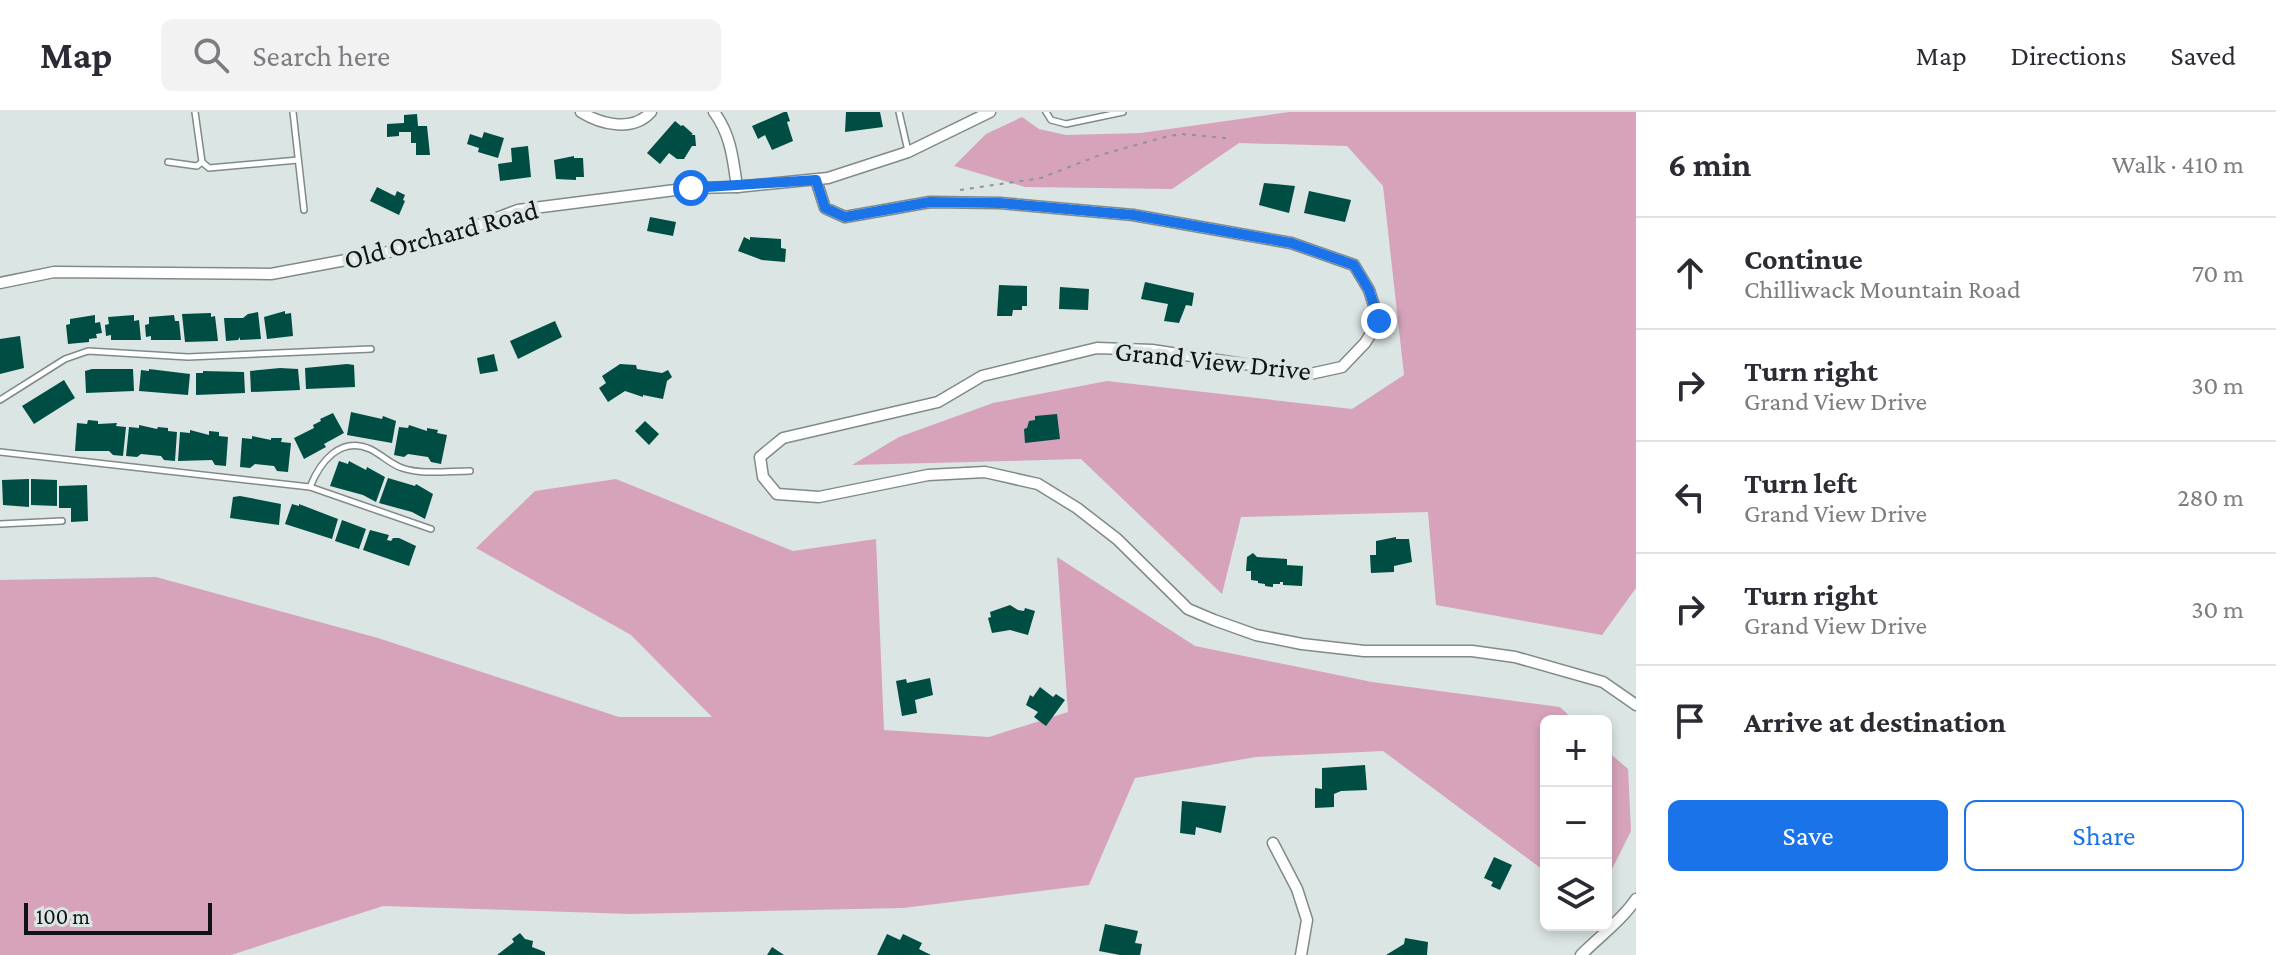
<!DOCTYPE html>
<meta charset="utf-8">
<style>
body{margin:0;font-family:"Crimson Pro",serif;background:#f2f2f3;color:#2b2b33}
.controls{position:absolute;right:24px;bottom:24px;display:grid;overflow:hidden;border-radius:12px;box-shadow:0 4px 12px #0003}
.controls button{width:72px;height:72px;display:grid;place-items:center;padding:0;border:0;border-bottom:2px solid #e1e1e2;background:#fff;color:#2b2b33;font:40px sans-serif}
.scale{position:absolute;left:24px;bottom:20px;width:188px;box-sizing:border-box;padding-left:8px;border:4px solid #0f1312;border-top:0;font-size:22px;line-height:28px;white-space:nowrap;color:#0f1312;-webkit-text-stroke:6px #dbe5e3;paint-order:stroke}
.stop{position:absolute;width:24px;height:24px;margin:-18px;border:6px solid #1a73e8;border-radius:50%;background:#fff}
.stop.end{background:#1a73e8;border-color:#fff;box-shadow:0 2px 8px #0008}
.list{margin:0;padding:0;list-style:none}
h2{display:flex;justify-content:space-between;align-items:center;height:104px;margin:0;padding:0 32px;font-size:34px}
h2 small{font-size:26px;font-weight:400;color:#7c7c81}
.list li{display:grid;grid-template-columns:52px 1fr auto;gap:24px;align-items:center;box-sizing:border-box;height:112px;padding:0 32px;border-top:2px solid #e1e1e2}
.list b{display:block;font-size:30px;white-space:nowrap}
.list p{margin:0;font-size:26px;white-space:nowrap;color:#7c7c81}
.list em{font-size:26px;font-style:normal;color:#7c7c81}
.actions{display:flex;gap:16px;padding:24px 32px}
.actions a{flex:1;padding:18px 0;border:2px solid #1a73e8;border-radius:12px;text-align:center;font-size:28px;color:#1a73e8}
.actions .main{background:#1a73e8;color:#fff}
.icon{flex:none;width:44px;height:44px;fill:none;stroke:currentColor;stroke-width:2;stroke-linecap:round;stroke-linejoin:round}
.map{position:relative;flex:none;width:1636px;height:843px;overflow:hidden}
header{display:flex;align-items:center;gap:48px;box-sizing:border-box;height:112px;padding:0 40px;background:#fff;border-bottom:2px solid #e1e1e2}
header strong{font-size:38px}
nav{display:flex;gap:44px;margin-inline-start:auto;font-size:28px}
.search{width:560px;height:72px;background:#f2f2f3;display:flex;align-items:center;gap:20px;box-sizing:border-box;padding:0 28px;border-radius:12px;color:#7c7c81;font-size:30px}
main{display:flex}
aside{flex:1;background:#fff}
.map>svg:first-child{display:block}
</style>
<header>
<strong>Map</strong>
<div class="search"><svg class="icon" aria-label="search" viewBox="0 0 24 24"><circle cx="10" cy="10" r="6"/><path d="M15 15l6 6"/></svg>Search here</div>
<nav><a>Map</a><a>Directions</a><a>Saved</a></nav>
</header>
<main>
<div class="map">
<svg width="1636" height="843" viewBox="0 0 1636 843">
<rect width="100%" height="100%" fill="#dbe5e3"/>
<!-- forest -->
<g fill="#d6a3ba">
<polygon points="1289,0 1636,0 1636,476 1602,523 1436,493 1428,400 1241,405 1222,482 1081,347 852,353 899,325 993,291 1107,269 1352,297 1404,263 1383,74 1347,34 1239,31 1172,77 1025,75 954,54 986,22 1022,5 1039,17 1066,23 1141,21"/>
<polygon points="616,367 793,439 876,427 884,618 989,625 1068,600 1057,445 1195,534 1372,570 1560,595 1575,609 1546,609 1546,760 1383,639 1256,645 1135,666 1089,773 903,796 631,802 383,794 231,843 0,843 0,468 156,465 378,526 619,605 712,605 631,523 476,436 535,379"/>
<polygon points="1606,638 1628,657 1631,719 1606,769"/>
</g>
<!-- building -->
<g fill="#004d44">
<polygon points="784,0 787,0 790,9 787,10 793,29 772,38 765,23 758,27 752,14"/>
<polygon points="846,0 880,0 883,15 845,20"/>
<polygon points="417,2 418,14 427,14 430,43 416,43 416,31 411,31 411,20 399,20 399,24 387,25 387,12 404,11 404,3"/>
<polygon points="675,9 681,14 683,13 693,22 691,23 695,23 696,34 692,34 684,47 677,47 669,41 660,52 647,41"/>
<polygon points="484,20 504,26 498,46 478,40 479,36 467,32 470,22 482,26"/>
<polygon points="528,34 531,65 500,69 498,52 512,50 511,36"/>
<polygon points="574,44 574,46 583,46 584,65 576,65 576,68 556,67 554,48"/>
<polygon points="1264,71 1295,74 1289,101 1259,93"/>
<polygon points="377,75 395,84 397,79 405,83 403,88 405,89 399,103 370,89"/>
<polygon points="1309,79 1351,88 1345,110 1304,101"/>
<polygon points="650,105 676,110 673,124 647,119"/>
<polygon points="744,125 750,128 750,125 781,127 781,136 786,137 785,150 762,148 738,139"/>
<polygon points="1145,170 1194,181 1192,194 1186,193 1179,211 1164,209 1168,192 1141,187"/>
<polygon points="999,173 1027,174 1027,194 1022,194 1022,198 1013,198 1012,204 997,204"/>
<polygon points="1060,175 1089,177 1088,198 1059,197"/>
<polygon points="285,199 285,202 291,201 293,224 267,227 264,205"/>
<polygon points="258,200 261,227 240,228 240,225 238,228 226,229 224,206 243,206 248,202"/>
<polygon points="211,201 211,205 215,204 218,229 185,230 182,202"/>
<polygon points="95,203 95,211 100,210 102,221 96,222 97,226 89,227 89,230 68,232 66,213 70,212 70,207"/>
<polygon points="134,203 134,209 139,208 141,228 111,228 111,223 106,224 105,213 109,212 108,205"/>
<polygon points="174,203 175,209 179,209 181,228 151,228 151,224 146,225 145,213 149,212 149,205"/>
<polygon points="555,209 562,225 518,247 510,229"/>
<polygon points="20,224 24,256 0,262 0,227"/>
<polygon points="494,242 498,259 480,262 477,246"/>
<polygon points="347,252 354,253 355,275 306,277 305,256"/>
<polygon points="620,252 636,253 637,257 662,261 668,258 672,265 667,269 663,287 643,283 643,285 625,279 608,290 599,276 606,271 602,264"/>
<polygon points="280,256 298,257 300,278 251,280 250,259"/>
<polygon points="92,257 133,257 134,279 86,281 85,259"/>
<polygon points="149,257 190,262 188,283 139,279 141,258 149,259"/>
<polygon points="203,259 244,260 245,281 196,283 196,261 203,261"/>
<polygon points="64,268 75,286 34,312 22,294"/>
<polygon points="351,300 382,307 383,304 396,309 392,331 347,323"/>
<polygon points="333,301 344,321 324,332 326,335 304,347 294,326 314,316 313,313 321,309 320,307"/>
<polygon points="1057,302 1060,327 1025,331 1024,317 1027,316 1029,309 1035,308 1035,304"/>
<polygon points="88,308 98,309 98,312 117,311 116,314 126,315 123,344 113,343 109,339 75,339 77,311 87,312"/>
<polygon points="645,309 659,322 649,333 635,319"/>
<polygon points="139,313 157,317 158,315 168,316 168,319 177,320 175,349 164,348 161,344 141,342 137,345 126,344 129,315 139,316"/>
<polygon points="409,313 427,319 427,316 438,318 437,321 447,323 441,352 431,350 428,345 408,342 404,345 394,343 399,315 408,316"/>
<polygon points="190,318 209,323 209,319 219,320 219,324 228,325 226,354 215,353 212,348 178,349 180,320 190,321"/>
<polygon points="252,324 271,328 271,326 282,326 281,330 291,331 288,360 277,359 274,354 255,352 250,356 240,355 242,326 252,327"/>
<polygon points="339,349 348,352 349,349 366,358 367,355 385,365 376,390 363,383 330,374"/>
<polygon points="388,366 415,374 416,372 433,382 425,407 412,400 379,391"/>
<polygon points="29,367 29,395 3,393 2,368"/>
<polygon points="31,367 57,368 57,394 31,393"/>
<polygon points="87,373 88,409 71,410 71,396 59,396 59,374"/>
<polygon points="240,384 281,392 279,413 230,406 233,385"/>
<polygon points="292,392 299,394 299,392 338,407 332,427 285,412"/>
<polygon points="342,408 366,417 359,437 335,429"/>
<polygon points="370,418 389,423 387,428 391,429 393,426 399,426 416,434 409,454 363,438"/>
<polygon points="1396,425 1396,427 1409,427 1412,450 1394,454 1394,460 1371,461 1370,443 1376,443 1376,429"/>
<polygon points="1253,441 1257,445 1287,447 1287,453 1303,454 1302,474 1283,473 1283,470 1280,470 1280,472 1273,472 1273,475 1265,474 1265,472 1258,471 1258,469 1251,468 1251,459 1246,459 1247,445"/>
<polygon points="1010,493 1018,498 1024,499 1025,496 1035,499 1028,523 1010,518 992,521 988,506 991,505 990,500"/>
<polygon points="930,566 933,583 915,588 917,601 902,604 896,569 906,567 907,571"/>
<polygon points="1040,575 1053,585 1056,582 1065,588 1046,614 1034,605 1038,600 1026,593 1030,583 1033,585"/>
<polygon points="1365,653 1367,678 1341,679 1334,682 1334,695 1315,696 1315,676 1322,677 1322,656"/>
<polygon points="1182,689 1226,694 1221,721 1196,715 1195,723 1180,721"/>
<polygon points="1494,745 1512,753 1500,778 1491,774 1493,770 1484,766"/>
<polygon points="1105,812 1138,819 1135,831 1142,832 1140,843 1120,843 1099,839"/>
<polygon points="520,821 525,827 533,829 532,835 545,840 545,843 497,843 514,830 512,827"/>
<polygon points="887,822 900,828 903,822 922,831 919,837 931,843 877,843"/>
<polygon points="1405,826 1428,830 1427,843 1386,843 1404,832"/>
<polygon points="772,835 784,843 767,843"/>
</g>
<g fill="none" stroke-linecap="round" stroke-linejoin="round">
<defs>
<g id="service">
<polyline points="195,0 202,50 209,56 298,48"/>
<polyline points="293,0 304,98"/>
<polyline points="899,0 908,39"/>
<polyline points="1046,0 1051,8 1066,12 1123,0"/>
<polyline points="168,50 197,54 202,50"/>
<polyline points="0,288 65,247 88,239 188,245 371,237"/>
<polyline points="0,340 310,375 431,417"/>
<path d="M 310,375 C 320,350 340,324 370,337 C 381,342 390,352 402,356 C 422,363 449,359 470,359"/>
<polyline points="0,412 62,409"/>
</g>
<g id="minor">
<path d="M 581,0 C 602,13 633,20 651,0"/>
<path d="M 714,0 C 731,23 733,47 737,75"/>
<polyline points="816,68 825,96 845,105 930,90 1000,91 1133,103 1291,131 1354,153 1369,178 1379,209 1365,231 1342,255 1310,262 1152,238 1097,236 982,264 938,290 783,326 760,345 763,365 777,382 819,385 928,363 985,360 1038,372 1077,396 1117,427 1188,497 1214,508 1256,523 1302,532 1364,539 1472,539 1515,545 1603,570 1636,593"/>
<polyline points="0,171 54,160 271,162 426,133 518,98 691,76 737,75 828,66 908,40 990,0"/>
<polyline points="1273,731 1297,777 1307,808 1301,843"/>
<path d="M 1581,843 C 1599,825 1623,807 1636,787"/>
</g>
</defs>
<!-- service casing -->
<use href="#service" stroke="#808a88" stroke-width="8"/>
<!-- minor casing -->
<use href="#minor" stroke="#808a88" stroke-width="13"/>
<!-- path -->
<polyline stroke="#8d9593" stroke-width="2" stroke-dasharray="4 6" stroke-linecap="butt" points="960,78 1041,66 1100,43 1165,25 1181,22 1226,26"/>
<!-- service -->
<use href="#service" stroke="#fff" stroke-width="5"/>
<!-- minor -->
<use href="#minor" stroke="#fff" stroke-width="10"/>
</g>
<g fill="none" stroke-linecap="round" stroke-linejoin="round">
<!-- route -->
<polyline stroke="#1a73e8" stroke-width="10" points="691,76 816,68 825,96 845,105 930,90 1000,91 1133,103 1291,131 1354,153 1369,178 1379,209"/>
</g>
<g text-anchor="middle" stroke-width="8" stroke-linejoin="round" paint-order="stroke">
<!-- street labels -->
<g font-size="28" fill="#0f1312" stroke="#dbe5e3">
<text transform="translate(441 122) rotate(-15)" y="10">Old Orchard Road</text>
<text transform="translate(1213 248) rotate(6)" y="10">Grand View Drive</text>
</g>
</g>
</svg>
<div class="controls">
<button>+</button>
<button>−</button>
<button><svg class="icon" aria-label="layers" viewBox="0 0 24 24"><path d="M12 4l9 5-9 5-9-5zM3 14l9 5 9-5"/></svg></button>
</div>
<div class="scale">100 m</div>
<div class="stop" style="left:691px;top:76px"></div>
<div class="stop end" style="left:1379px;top:209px"></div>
</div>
<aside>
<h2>6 min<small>Walk · 410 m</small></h2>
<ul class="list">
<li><svg class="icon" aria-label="ahead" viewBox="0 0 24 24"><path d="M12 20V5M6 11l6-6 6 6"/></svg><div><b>Continue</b><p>Chilliwack Mountain Road</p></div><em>70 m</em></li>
<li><svg class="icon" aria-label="right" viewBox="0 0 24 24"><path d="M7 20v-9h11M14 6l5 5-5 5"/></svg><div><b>Turn right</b><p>Grand View Drive</p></div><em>30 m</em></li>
<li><svg class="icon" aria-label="left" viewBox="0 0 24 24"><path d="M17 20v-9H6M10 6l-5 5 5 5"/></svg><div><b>Turn left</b><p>Grand View Drive</p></div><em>280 m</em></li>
<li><svg class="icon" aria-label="right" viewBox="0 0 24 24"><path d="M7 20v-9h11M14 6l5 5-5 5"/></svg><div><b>Turn right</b><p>Grand View Drive</p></div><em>30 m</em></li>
<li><svg class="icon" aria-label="arrive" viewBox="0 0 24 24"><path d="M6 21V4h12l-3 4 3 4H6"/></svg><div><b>Arrive at destination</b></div></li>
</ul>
<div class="actions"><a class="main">Save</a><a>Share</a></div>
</aside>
</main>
